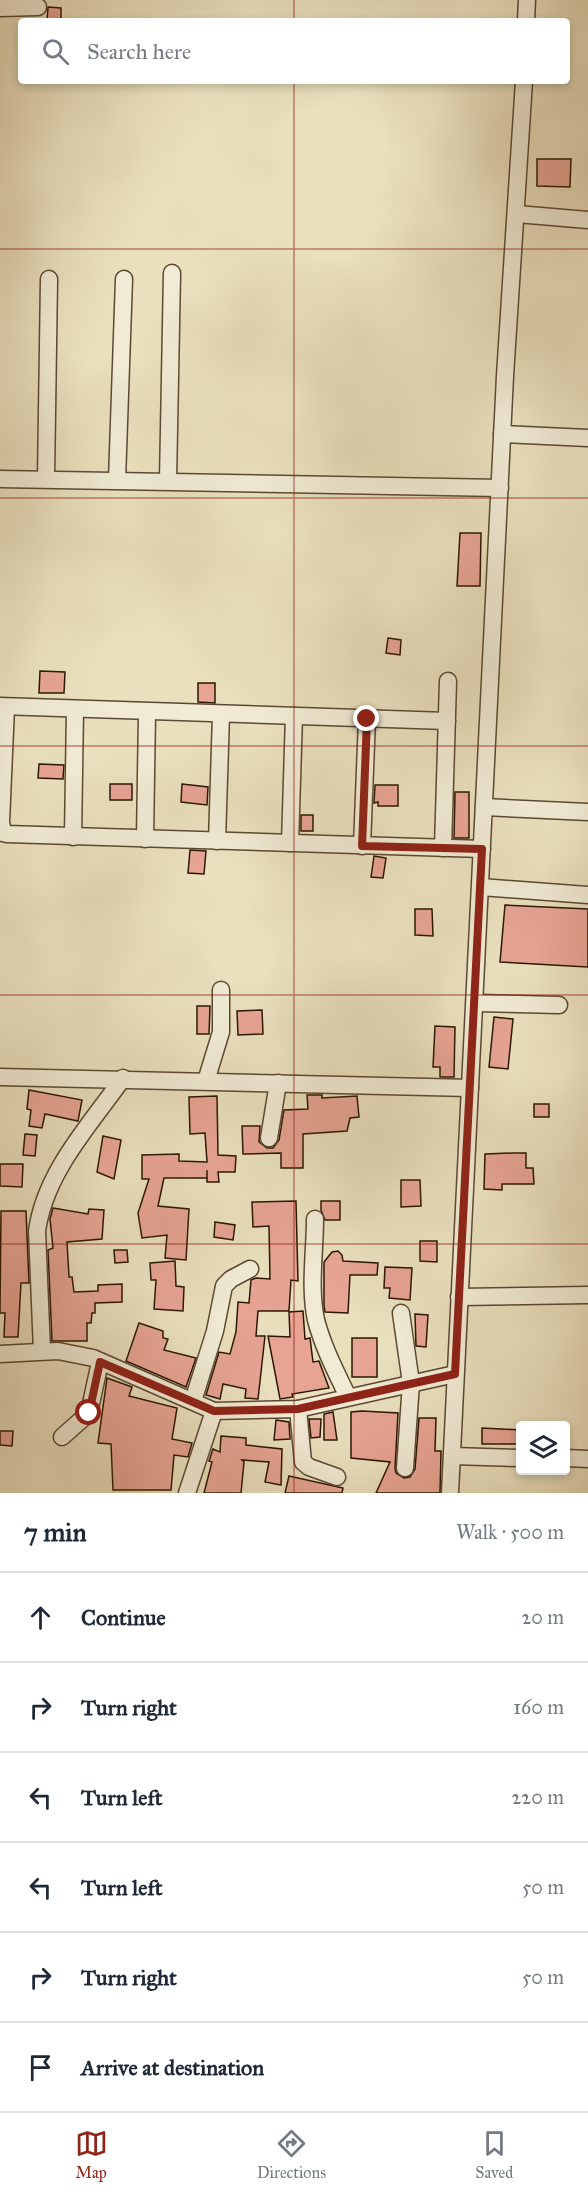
<!DOCTYPE html>
<meta charset="utf-8">
<style>
body{margin:0;font-family:"IM FELL Great Primer",serif;background:#f2f2f3;color:#1f2937}
.controls{position:absolute;right:18px;bottom:18px;display:grid;overflow:hidden;border-radius:6px;box-shadow:0 3px 9px #0003}
.controls button{width:54px;height:54px;display:grid;place-items:center;padding:0;border:0;border-bottom:2px solid #e0e1e3;background:#fff;color:#1f2937;font:30px sans-serif}
.stop{position:absolute;width:18px;height:18px;margin:-14px;border:4px solid #8f2418;border-radius:50%;background:#fff}
.stop.end{background:#8f2418;border-color:#fff;box-shadow:0 2px 6px #0008}
.list{margin:0;padding:0;list-style:none}
h2{display:flex;justify-content:space-between;align-items:center;height:78px;margin:0;padding:0 24px;font-size:26px}
h2 small{font-size:20px;font-weight:400;color:#747a83}
.list li{display:grid;grid-template-columns:39px 1fr auto;gap:18px;align-items:center;box-sizing:border-box;height:90px;padding:0 24px;border-top:2px solid #e0e1e3}
.list b{display:block;font-size:22px;white-space:nowrap}
.list em{font-size:20px;font-style:normal;color:#747a83}
.icon{flex:none;width:33px;height:33px;fill:none;stroke:currentColor;stroke-width:2;stroke-linecap:round;stroke-linejoin:round}
.map{position:relative;flex:none;width:588px;height:1493px;overflow:hidden}
.search{position:absolute;background:#fff;box-shadow:0 3px 9px #0003;left:18px;right:18px;top:18px;height:66px;display:flex;align-items:center;gap:15px;box-sizing:border-box;padding:0 21px;border-radius:6px;color:#747a83;font-size:22px}
.sheet{height:618px;background:#fff}
nav{display:flex;justify-content:space-around;align-items:center;box-sizing:border-box;height:84px;border-top:2px solid #e0e1e3;background:#fff;font-size:16px;color:#747a83}
nav a{display:grid;justify-items:center;gap:3px}
nav .on{color:#8f2418}
.map>svg:first-child{display:block}
</style>
<div class="map">
<svg width="588" height="1493" viewBox="0 0 588 1493">
<rect width="100%" height="100%" fill="#eae0be"/>
<filter id="stains"><feTurbulence type="fractalNoise" baseFrequency=".00333" numOctaves="4"/><feColorMatrix values="0 0 0 0 .2 0 0 0 0 .09 0 0 0 0 .02 0 0 0 .5 -.17"/></filter>
<radialGradient id="worn" r=".72"><stop offset=".6" stop-color="#630" stop-opacity="0"/><stop offset="1" stop-color="#630" stop-opacity=".3"/></radialGradient>
<!-- building -->
<g fill="#e7a493" stroke="#2b1702" stroke-width="1.5">
<polygon points="48,7 61,8 61,21 47,21"/>
<polygon points="537,159 571,159 570,187 537,186"/>
<polygon points="460,533 481,533 480,586 457,586"/>
<polygon points="388,638 401,640 400,655 386,653"/>
<polygon points="40,671 65,672 64,693 39,693"/>
<polygon points="198,683 215,683 215,703 198,702"/>
<polygon points="39,764 64,765 63,779 38,778"/>
<rect x="110" y="784" width="22" height="16"/>
<polygon points="182,784 208,787 207,805 181,802"/>
<polygon points="375,785 398,785 398,806 378,806 378,802 374,803"/>
<polygon points="455,792 469,792 469,838 454,838"/>
<rect x="301" y="815" width="12" height="16"/>
<polygon points="190,850 206,851 204,874 188,873"/>
<polygon points="374,856 386,858 383,878 371,877"/>
<polygon points="505,905 588,909 588,967 500,962"/>
<polygon points="415,909 432,909 433,936 415,935"/>
<polygon points="197,1006 210,1006 209,1034 197,1034"/>
<polygon points="262,1010 263,1034 238,1035 237,1011"/>
<polygon points="494,1017 513,1019 508,1069 489,1067"/>
<polygon points="435,1026 455,1027 454,1077 440,1077 440,1067 433,1067"/>
<polygon points="29,1090 82,1100 78,1121 45,1114 42,1128 29,1126 31,1110 27,1109"/>
<polygon points="307,1095 322,1095 322,1098 357,1096 359,1117 350,1118 347,1131 303,1134 303,1168 281,1168 281,1153 243,1154 242,1126 260,1126 259,1142 267,1148 273,1148 279,1140 284,1110 308,1109"/>
<polygon points="217,1096 218,1155 236,1156 235,1172 218,1172 219,1182 207,1182 207,1170 207,1178 164,1178 158,1206 189,1209 186,1260 165,1258 167,1235 142,1238 138,1213 149,1179 142,1179 142,1155 179,1154 179,1161 207,1162 205,1133 190,1134 189,1097"/>
<rect x="534" y="1104" width="15" height="13"/>
<polygon points="25,1134 37,1135 35,1156 23,1155"/>
<polygon points="103,1136 121,1140 114,1179 97,1172"/>
<polygon points="513,1153 526,1153 526,1168 533,1168 534,1184 502,1184 502,1190 484,1189 485,1154"/>
<polygon points="0,1164 23,1164 22,1187 0,1186"/>
<polygon points="401,1180 420,1180 421,1206 401,1207"/>
<polygon points="296,1201 298,1281 291,1280 289,1311 258,1311 256,1336 265,1336 258,1399 245,1398 246,1389 223,1384 220,1399 206,1395 219,1352 230,1354 236,1332 238,1302 249,1303 251,1280 256,1278 270,1279 269,1226 253,1227 252,1202"/>
<polygon points="321,1201 340,1201 340,1220 325,1220 321,1210"/>
<polygon points="53,1208 88,1214 89,1209 104,1210 102,1239 67,1242 69,1277 72,1277 74,1292 98,1291 98,1285 122,1284 122,1302 95,1303 95,1313 92,1313 91,1323 87,1323 87,1341 52,1341 48,1250 53,1248 50,1219"/>
<polygon points="1,1211 26,1211 29,1283 21,1283 18,1337 4,1337 5,1313 0,1313"/>
<polygon points="215,1222 235,1225 233,1240 214,1237"/>
<polygon points="420,1241 437,1241 437,1262 420,1261"/>
<polygon points="114,1250 127,1250 128,1262 115,1263"/>
<polygon points="338,1251 342,1255 343,1261 378,1263 377,1275 350,1275 348,1313 325,1312 324,1306 324,1262 332,1252"/>
<polygon points="175,1261 176,1286 184,1287 183,1311 154,1309 156,1280 151,1280 150,1263"/>
<polygon points="385,1267 412,1268 410,1300 389,1298 390,1288 384,1288"/>
<polygon points="303,1311 305,1339 310,1338 313,1362 319,1361 329,1388 292,1394 293,1397 280,1399 268,1336 290,1337 289,1312"/>
<polygon points="415,1314 428,1315 426,1347 416,1346"/>
<polygon points="139,1323 163,1331 163,1338 168,1339 164,1350 196,1358 186,1387 126,1361"/>
<rect x="352" y="1338" width="25" height="39"/>
<polygon points="107,1378 132,1387 129,1396 177,1408 172,1439 192,1443 188,1457 174,1455 171,1490 113,1490 111,1444 98,1443"/>
<polygon points="362,1411 398,1413 395,1468 396,1473 404,1478 410,1477 415,1469 419,1418 436,1418 435,1451 441,1451 440,1493 376,1493 390,1462 351,1458 351,1412"/>
<polygon points="333,1412 337,1440 324,1440 324,1414"/>
<polygon points="309,1419 321,1419 320,1437 311,1438"/>
<polygon points="276,1420 289,1422 290,1439 274,1440"/>
<polygon points="482,1428 520,1430 520,1444 482,1444"/>
<polygon points="0,1431 13,1431 12,1446 0,1445"/>
<polygon points="221,1436 246,1438 246,1445 282,1449 281,1485 265,1482 269,1462 242,1460 244,1462 241,1493 204,1493 212,1462 209,1461 213,1449 220,1452"/>
<polygon points="289,1476 343,1488 342,1493 285,1493"/>
</g>
<g fill="none" stroke-linecap="round" stroke-linejoin="round">
<defs>
<g id="minor">
<polyline points="0,8 38,7"/>
<polyline points="526,21 527,0"/>
<polyline points="517,214 588,220"/>
<polyline points="502,434 588,438"/>
<polyline points="46,478 49,279"/>
<polyline points="0,479 500,488"/>
<polyline points="117,480 124,279"/>
<polyline points="168,481 172,273"/>
<polyline points="0,706 447,721"/>
<polyline points="6,707 1,822 3,833 7,834 482,849"/>
<polyline points="484,807 588,812"/>
<polyline points="73,837 75,710"/>
<polyline points="145,839 147,713"/>
<polyline points="217,841 221,715"/>
<polyline points="290,843 294,716"/>
<polyline points="362,846 367,719"/>
<polyline points="443,848 448,681"/>
<polyline points="481,887 588,895"/>
<polyline points="475,1003 559,1005"/>
<polyline points="0,1077 470,1088"/>
<polyline points="206,1081 221,1032 221,990"/>
<polyline points="269,1138 278,1083"/>
<path d="M 315,1219 C 315,1251 309,1288 316,1320 C 323,1347 336,1372 348,1397"/>
<polyline points="459,1297 588,1295"/>
<polyline points="401,1313 411,1383 405,1468"/>
<path d="M 42,1351 L 37,1231 C 45,1172 90,1125 123,1078"/>
<polyline points="0,1354 58,1351 93,1358 214,1411 298,1409 455,1374"/>
<polyline points="193,1401 215,1331 224,1286 231,1279 250,1269"/>
<polyline points="298,1409 303,1462 309,1467 337,1477"/>
<polyline points="62,1437 89,1413 100,1362"/>
<polyline points="452,1456 520,1458"/>
<polyline points="566,1458 588,1459"/>
<polyline points="187,1493 214,1411"/>
<polyline points="450,1493 505,376 524,81"/>
</g>
</defs>
<!-- minor casing -->
<use href="#minor" stroke="#5b4931" stroke-width="19"/>
<!-- minor -->
<use href="#minor" stroke="#f1ebd5" stroke-width="16"/>
</g>
<g fill="none" stroke-linecap="round" stroke-linejoin="round">
<!-- route -->
<polyline stroke="#8f2418" stroke-width="8" points="89,1413 100,1362 214,1411 298,1409 455,1374 482,849 362,846 367,719"/>
</g>
<!-- grid -->
<path fill="none" stroke="#8f2418" stroke-width="1.5" stroke-opacity="0.55" d="M 294,0 L 294,21M 294,81 L 294,1493M 0,249 L 588,249M 0,498 L 588,498M 0,746 L 588,746M 0,995 L 588,995M 0,1244 L 588,1244"/>
<rect width="100%" height="100%" filter="url(#stains)"/>
<rect width="100%" height="100%" fill="url(#worn)"/>
</svg>
<div class="controls">
<button><svg class="icon" aria-label="layers" viewBox="0 0 24 24"><path d="M12 4l9 5-9 5-9-5zM3 14l9 5 9-5"/></svg></button>
</div>
<div class="stop" style="left:89px;top:1413px"></div>
<div class="stop end" style="left:367px;top:719px"></div>
<div class="search"><svg class="icon" aria-label="search" viewBox="0 0 24 24"><circle cx="10" cy="10" r="6"/><path d="M15 15l6 6"/></svg>Search here</div>
</div>
<section class="sheet">
<h2>7 min<small>Walk · 500 m</small></h2>
<ul class="list">
<li><svg class="icon" aria-label="ahead" viewBox="0 0 24 24"><path d="M12 20V5M6 11l6-6 6 6"/></svg><div><b>Continue</b></div><em>20 m</em></li>
<li><svg class="icon" aria-label="right" viewBox="0 0 24 24"><path d="M7 20v-9h11M14 6l5 5-5 5"/></svg><div><b>Turn right</b></div><em>160 m</em></li>
<li><svg class="icon" aria-label="left" viewBox="0 0 24 24"><path d="M17 20v-9H6M10 6l-5 5 5 5"/></svg><div><b>Turn left</b></div><em>220 m</em></li>
<li><svg class="icon" aria-label="left" viewBox="0 0 24 24"><path d="M17 20v-9H6M10 6l-5 5 5 5"/></svg><div><b>Turn left</b></div><em>50 m</em></li>
<li><svg class="icon" aria-label="right" viewBox="0 0 24 24"><path d="M7 20v-9h11M14 6l5 5-5 5"/></svg><div><b>Turn right</b></div><em>50 m</em></li>
<li><svg class="icon" aria-label="arrive" viewBox="0 0 24 24"><path d="M6 21V4h12l-3 4 3 4H6"/></svg><div><b>Arrive at destination</b></div></li>
</ul>
</section>
<nav>
<a class="on"><svg class="icon" aria-label="map" viewBox="0 0 24 24"><path d="M3 6l6-2 6 2 6-2v14l-6 2-6-2-6 2zM9 4v14M15 6v14"/></svg>Map</a>
<a><svg class="icon" aria-label="directions" viewBox="0 0 24 24"><path d="M12 3l9 9-9 9-9-9zM9 14v-3h6M13 9l2 2-2 2"/></svg>Directions</a>
<a><svg class="icon" aria-label="saved" viewBox="0 0 24 24"><path d="M7 4h10v16l-5-4-5 4z"/></svg>Saved</a>
</nav>
